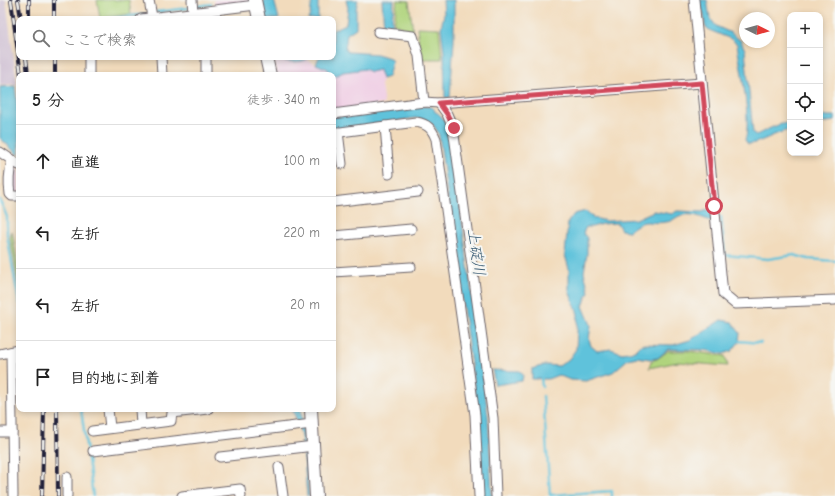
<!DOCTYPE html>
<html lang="ja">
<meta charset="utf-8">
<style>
body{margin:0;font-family:"Comic Neue","Klee One",sans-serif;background:#f2f2f2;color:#222}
.controls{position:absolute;right:12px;top:12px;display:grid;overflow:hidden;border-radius:8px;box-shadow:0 2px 6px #0003}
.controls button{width:36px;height:36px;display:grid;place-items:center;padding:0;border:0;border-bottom:1px solid #e0e0e0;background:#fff;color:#222;font:20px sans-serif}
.compass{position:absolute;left:739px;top:12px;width:36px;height:36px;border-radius:50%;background:#fff;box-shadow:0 2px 6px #0003;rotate:95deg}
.stop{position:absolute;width:12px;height:12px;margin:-9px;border:3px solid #d1495b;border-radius:50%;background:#fff}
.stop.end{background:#d1495b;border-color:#fff;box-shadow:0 1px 4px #0008}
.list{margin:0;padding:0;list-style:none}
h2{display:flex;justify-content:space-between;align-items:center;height:52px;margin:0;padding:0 16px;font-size:17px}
h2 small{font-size:13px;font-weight:400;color:#767676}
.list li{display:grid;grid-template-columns:26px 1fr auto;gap:12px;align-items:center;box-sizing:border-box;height:72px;padding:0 16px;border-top:1px solid #e0e0e0}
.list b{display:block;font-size:15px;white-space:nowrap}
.list em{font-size:13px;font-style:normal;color:#767676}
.icon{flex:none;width:22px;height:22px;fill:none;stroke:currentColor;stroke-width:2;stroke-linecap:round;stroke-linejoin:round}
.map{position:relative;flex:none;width:835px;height:496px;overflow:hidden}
.search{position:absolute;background:#fff;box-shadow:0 2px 6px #0003;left:16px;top:16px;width:320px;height:44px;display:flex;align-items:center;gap:10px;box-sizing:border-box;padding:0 14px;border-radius:8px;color:#767676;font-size:15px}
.panel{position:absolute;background:#fff;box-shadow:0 2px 6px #0003;left:16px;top:72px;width:320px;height:340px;border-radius:8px}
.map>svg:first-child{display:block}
</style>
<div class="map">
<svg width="835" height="496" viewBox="0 0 835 496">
<rect width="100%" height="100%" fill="#f6f6f2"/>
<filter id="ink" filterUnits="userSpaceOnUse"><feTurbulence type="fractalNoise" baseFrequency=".025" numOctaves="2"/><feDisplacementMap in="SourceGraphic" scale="8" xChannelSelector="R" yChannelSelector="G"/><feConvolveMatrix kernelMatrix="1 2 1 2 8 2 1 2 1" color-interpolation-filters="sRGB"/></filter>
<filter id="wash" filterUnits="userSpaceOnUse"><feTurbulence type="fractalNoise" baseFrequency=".012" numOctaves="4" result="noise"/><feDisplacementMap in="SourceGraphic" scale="16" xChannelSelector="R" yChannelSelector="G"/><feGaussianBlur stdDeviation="0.9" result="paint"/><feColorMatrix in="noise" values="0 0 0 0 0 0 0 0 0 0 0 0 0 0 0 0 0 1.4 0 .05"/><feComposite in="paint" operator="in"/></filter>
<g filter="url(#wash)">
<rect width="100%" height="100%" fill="#f2dbbc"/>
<g fill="#f0d0e5">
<polygon points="214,0 249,0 250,7 215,11"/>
<polygon points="274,57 307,60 316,64 379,70 382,79 381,85 384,104 333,111 333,75 277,75"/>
<polygon points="16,167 19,170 19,193 16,193 11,189 12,170"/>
</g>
<polygon fill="#cebed2" points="0,0 6,0 17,84 0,85"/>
<g fill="#b0d47d" stroke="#697b5c">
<polygon points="97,0 129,0 131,14 100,18"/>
<polygon points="397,0 409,1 413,31 394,24"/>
<polygon points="417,27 439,28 442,59 422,59 419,44"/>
<polygon points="12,231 19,273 19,287 10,238"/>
<polygon points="668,351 688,351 725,356 728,366 678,362 649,368 651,361 657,359"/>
</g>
<g fill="#5ec2db" stroke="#40728b">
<polygon points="264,0 274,0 279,19 266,19 263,2"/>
<polygon points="312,0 318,0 318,19 308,19 310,15"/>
<polygon points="346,0 358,0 356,9 356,28 347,34 345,50 348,52 377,54 390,58 392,62 388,77 382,79 379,70 370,72 365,69 343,72 336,76 329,75 328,69 316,64 319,57 333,57 333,30 346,24 348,8"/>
<path d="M382,0H394C394,8 392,15 392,24C397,29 404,28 409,32L386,31L384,27Z"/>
<polygon points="443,0 454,0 454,41 450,97 445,98 444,52 441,28 444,14"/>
<path d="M699,0H707L710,18L716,26L731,33L741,41L745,50L753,133L756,135C767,130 778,123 790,123V130C776,132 759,144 748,144L745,140C752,121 740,66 737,44L731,39L709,30L705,26L704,15Z"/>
<path d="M273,57H310C302,65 284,61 274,60Z"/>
<polygon points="15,86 19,119 19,156 0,138 0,87"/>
<path d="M414,106L432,107L435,110L434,111C443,115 446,123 450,132L488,415L492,496H482L478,415L439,135C434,123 428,119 415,118L333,130V117Z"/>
<polygon points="826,116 835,116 835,121 827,122 820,124 820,118"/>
<path d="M710,209L712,222C702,217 690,212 679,216C675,218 671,222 666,222C647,225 647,216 629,231L621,230L617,223L602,224L592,227H586L583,233L587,238V254L584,272L589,292L583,306L591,325L589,339L591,346L597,351L611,349L622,353L635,351L642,344L673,345L690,340L721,320L732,322L740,333L739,342L732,351L723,354L705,350L668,349L658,358L650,359L637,357L628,359L613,372L586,381L570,380L558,375L548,379H532V369L545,365L559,366L569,359L576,349L578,314L569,291V269L565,255L568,222L574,214L586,211L594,218L606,221L636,219L654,211L672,214L677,211L702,212Z"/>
<polygon points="492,370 520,371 523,375 522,381 495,385"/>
<path d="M292,409H301L309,496H307C304,468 305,435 292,409Z"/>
</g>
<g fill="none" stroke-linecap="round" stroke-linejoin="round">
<g stroke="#5ec2db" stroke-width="2.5">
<polyline points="198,6 211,4"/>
<polyline points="156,12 188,8"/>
<polyline points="110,19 145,14"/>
<polyline points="0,200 7,217 7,235 19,303"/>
<polyline points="721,217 725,255 768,259 794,255 808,259 835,261"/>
<polyline points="738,341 761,343"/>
<polyline points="541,376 542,387"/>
<polyline points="543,396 550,495 612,491 612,496"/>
<polyline points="81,409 93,496"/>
</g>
</g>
</g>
<g filter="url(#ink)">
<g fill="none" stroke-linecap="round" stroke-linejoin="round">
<defs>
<g id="minor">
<polyline points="149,0 152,17"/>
<polyline points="192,0 193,12"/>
<polyline points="694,0 723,294 735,304 835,300"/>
<polyline points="141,19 256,5"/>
<polyline points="378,32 413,36 419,56 424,102"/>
<polyline points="89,57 89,75"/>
<polyline points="161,57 162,75"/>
<polyline points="206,57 206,75"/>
<polyline points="439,103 447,114 453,128 493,418 496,496"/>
<polyline points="333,114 424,102 439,103 702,83"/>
<polyline points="385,126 389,174"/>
<polyline points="338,132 342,164"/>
<path d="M333,133L416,122C428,124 432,129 436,139L475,415L479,496"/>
<polyline points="0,152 19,165"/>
<path d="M12,160C9,172 8,182 10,194L12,196H19"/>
<polyline points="333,202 418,192"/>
<polyline points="333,236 411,229"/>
<polyline points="333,272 411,267"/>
<polyline points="11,352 13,496"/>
<polyline points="0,354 19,350"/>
<polyline points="108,409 110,428"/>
<polyline points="140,409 141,424"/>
<polyline points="92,431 171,421 172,413 208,409"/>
<polyline points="0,432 12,432"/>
<polyline points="93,451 312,424"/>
<polyline points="220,457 314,446"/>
<polyline points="279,467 283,496"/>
<polyline points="67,477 67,496"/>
<polyline points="182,496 240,489 241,496"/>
</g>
<g id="major">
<polyline points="255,0 259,19"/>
<polyline points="266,57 270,75"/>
<polyline points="311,409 316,496"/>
</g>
</defs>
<use href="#minor" stroke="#6b6368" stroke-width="11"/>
<use href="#major" stroke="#6b6368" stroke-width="14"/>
<use href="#minor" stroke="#fff" stroke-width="9"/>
<use href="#major" stroke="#fff" stroke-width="12"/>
<defs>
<g id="rail">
<polyline points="11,0 21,75"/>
<polyline points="18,0 21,19"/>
<polyline points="29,0 29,19"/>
<polyline points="54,19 54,0"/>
<polyline points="26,57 28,75"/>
<polyline points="55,57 55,75"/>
<polyline points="57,409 58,496"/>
<polyline points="42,496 44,409"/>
</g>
</defs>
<use href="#rail" stroke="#22223b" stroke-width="4"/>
<use href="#rail" stroke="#f6f6f2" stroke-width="2.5" stroke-dasharray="8" stroke-linecap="butt"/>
</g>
</g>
<g fill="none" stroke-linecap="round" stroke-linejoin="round" filter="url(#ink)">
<polyline stroke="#d1495b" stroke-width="5" points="454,128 447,114 439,103 702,83 714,206"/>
</g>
<g text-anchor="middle" stroke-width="4" stroke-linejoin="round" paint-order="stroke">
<g font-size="16" font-style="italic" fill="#375a73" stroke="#f6f6f2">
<text transform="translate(477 252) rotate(82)" y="6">上碇川</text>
</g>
</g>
</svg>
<div class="controls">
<button>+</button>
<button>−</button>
<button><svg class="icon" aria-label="locate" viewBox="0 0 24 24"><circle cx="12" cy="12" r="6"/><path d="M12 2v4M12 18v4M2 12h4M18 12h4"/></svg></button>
<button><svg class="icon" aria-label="layers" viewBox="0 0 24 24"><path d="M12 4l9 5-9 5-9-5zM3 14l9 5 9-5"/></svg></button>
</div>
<svg class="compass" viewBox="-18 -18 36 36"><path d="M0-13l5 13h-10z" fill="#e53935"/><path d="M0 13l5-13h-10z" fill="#767676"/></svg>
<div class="stop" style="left:714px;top:206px"></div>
<div class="stop end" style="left:454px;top:128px"></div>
<div class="search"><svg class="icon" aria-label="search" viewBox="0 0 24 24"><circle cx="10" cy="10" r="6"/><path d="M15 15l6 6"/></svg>ここで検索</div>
<section class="panel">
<h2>5 分<small>徒歩 · 340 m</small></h2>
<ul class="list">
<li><svg class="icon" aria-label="ahead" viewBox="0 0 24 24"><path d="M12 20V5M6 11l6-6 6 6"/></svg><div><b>直進</b></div><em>100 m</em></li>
<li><svg class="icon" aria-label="left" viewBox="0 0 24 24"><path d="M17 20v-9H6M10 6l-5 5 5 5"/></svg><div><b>左折</b></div><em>220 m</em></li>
<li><svg class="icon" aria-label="left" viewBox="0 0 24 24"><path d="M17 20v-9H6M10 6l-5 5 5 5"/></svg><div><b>左折</b></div><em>20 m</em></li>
<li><svg class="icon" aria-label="arrive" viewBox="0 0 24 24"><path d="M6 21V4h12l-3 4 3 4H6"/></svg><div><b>目的地に到着</b></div></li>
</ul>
</section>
</div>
